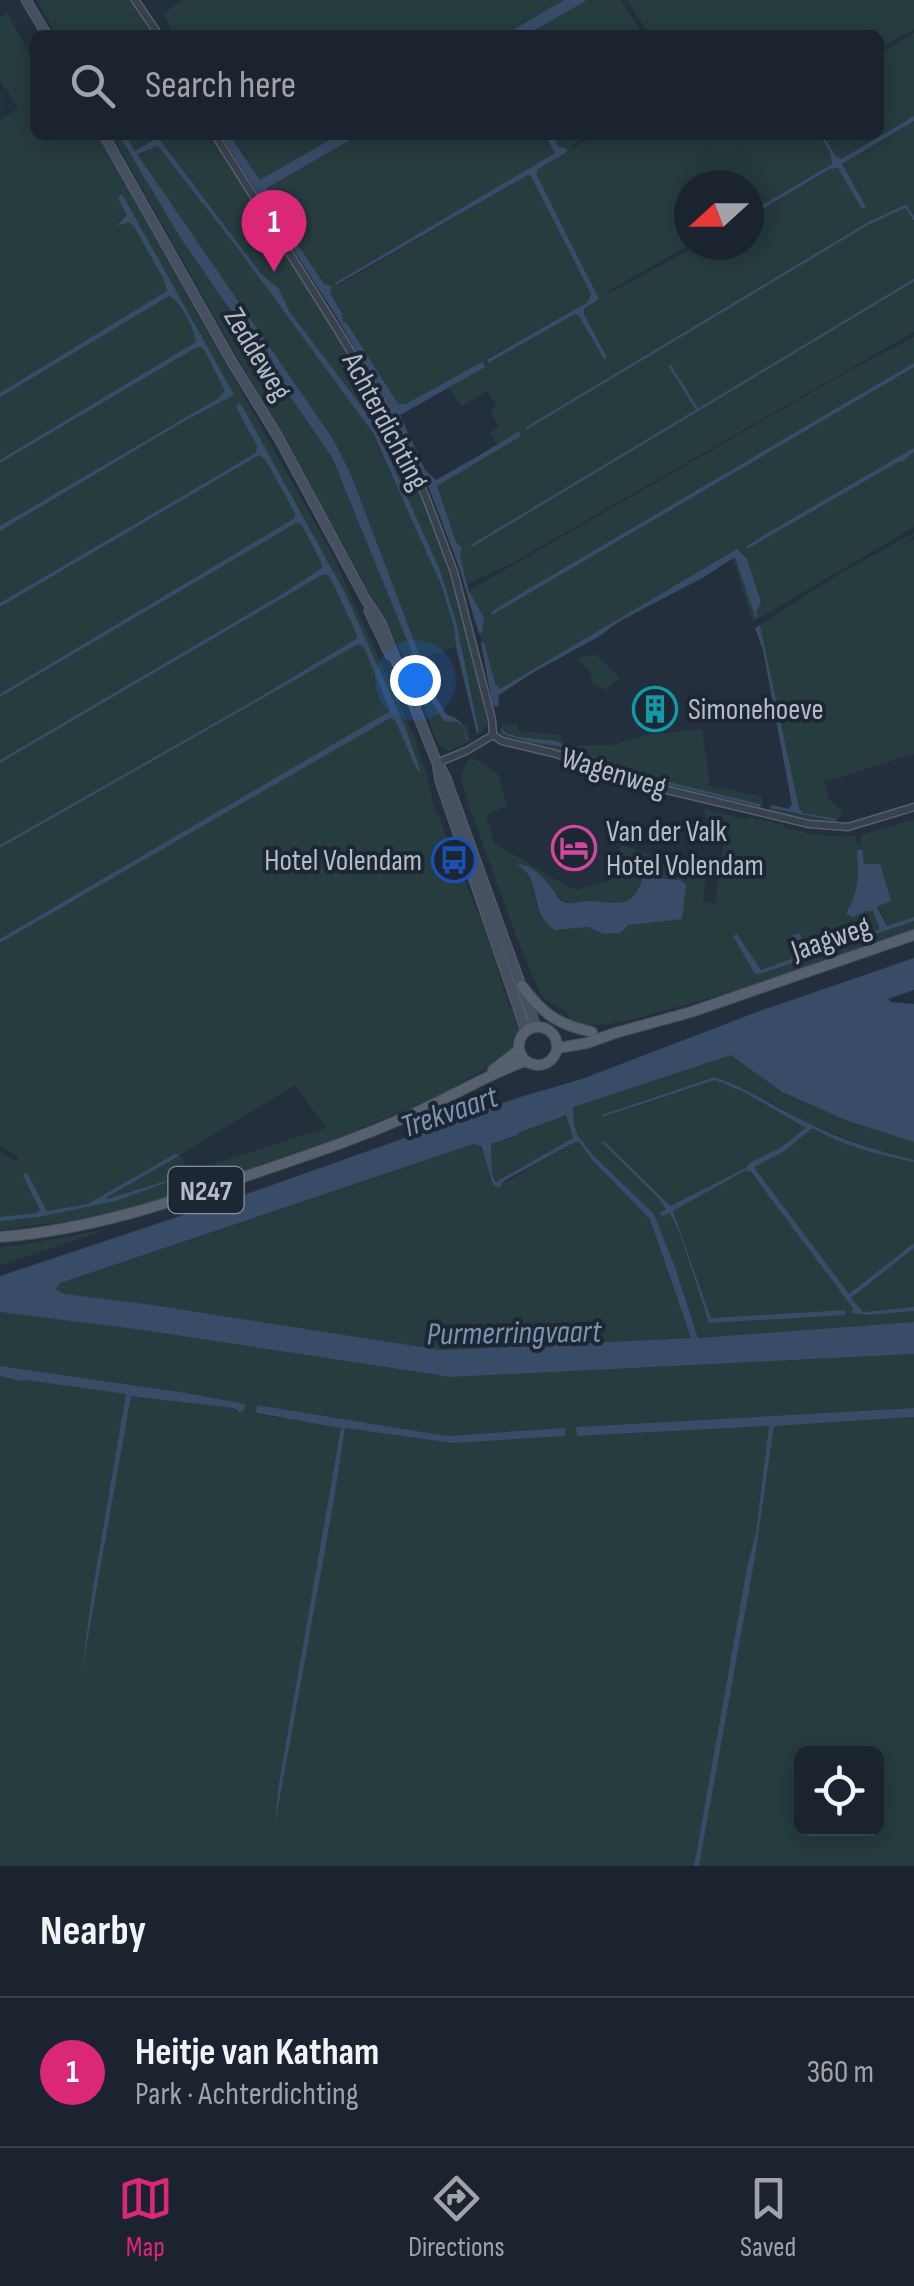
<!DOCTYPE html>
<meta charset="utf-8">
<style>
body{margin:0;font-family:"Sofia Sans Condensed",sans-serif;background:#282f3a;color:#f1f3f6}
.controls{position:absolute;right:30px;bottom:30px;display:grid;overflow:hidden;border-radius:15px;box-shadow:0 5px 25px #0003}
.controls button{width:90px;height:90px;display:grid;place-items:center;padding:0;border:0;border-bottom:2px solid #39404a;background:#1b232e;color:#f1f3f6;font:50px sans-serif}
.compass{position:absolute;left:674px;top:170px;width:90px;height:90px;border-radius:50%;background:#1b232e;box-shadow:0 5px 25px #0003;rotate:249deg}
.you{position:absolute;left:415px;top:680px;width:35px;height:35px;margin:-25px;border:8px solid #fff;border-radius:50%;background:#1a73e8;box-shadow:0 0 0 15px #1a73e833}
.badge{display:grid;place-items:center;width:65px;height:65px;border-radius:50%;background:#db2777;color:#fff;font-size:32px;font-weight:700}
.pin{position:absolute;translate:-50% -82px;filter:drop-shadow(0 2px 5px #0008)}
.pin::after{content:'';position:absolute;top:52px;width:35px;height:30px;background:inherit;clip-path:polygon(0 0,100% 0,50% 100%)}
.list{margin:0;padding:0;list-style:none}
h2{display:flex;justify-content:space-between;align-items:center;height:130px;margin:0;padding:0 40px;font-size:42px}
h2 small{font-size:32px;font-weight:400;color:#a0a4aa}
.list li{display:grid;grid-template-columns:65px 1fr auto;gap:30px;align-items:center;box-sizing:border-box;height:150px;padding:0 40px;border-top:2px solid #39404a}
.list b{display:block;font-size:38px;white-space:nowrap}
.list p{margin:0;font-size:32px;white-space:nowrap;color:#a0a4aa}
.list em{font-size:32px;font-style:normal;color:#a0a4aa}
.icon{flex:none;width:55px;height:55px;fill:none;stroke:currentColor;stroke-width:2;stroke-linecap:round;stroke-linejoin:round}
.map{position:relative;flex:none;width:914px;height:1866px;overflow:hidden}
.search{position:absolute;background:#1b232e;box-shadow:0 5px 25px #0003;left:30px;right:30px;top:30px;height:110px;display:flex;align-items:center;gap:25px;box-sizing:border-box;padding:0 35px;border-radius:15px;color:#a0a4aa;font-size:38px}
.sheet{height:280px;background:#1b232e}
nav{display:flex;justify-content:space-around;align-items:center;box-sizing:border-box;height:140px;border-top:2px solid #39404a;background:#1b232e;font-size:28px;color:#a0a4aa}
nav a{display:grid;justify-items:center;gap:5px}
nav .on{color:#db2777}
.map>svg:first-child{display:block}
</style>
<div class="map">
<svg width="914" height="1866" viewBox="0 0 914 1866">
<rect width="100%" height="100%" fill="#242f3e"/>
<g fill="#263c3f" fill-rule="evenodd">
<polygon points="37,0 132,0 155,35 56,35"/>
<polygon points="183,0 564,0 504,35 174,35 163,14"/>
<polygon points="587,0 621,0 644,35 527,35"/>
<polygon points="627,0 914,0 914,29 879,50 879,35 649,35"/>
<path d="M7,13L35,64V135H98L330,550L418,745L416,746L427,774L433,803L486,933L509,1005L521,1022V1031L516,1046L498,1061L438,1096L343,1136L166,1197L92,1218L0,1230V1152L17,1162L18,1157L0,1145V120L18,108L0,80V18ZM295,1085L326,1128L188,1172L180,1155Z"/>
<polygon points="914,33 914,116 840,159 836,156 824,135 879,135 879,54"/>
<polygon points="914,121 914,332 507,566 468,583 432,487 498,448 490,433 499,427 490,410 497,406 487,391 462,406 448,387 402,412 397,413 295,247 267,188 359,135 545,135 555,153 335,283 337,286 528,175 531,176 591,294 588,302 488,358 488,362 575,314 579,316 607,356 584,314 584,309 599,299 537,174 537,170 558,158 561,149 552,135 589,135 572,145 574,148 596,135 823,135 822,137 830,153 832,164 749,213 749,185 689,185 690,245 603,294 612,292 698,245 749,245 749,217 831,169 838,168 862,208 865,207 842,164"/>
<polygon points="112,135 212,135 393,428 424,500 459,593 469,630 487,724 480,734 457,625 440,570 372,421 367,423 434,567 454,627 456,647 418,660 431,692 444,713 467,726 471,741 449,751 441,747 435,737 413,674 351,559"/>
<polygon points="229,135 338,135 260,180"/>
<polygon points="914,337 914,527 753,622 732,555 494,695 470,590 852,369"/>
<polygon points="914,533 914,536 900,546 914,539 914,754 828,781 824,781 828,798 843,812 836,823 805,821 773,813 770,808 836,821 803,813 799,808 760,625 842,572"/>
<polygon points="595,654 620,678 606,690 592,683 591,673 578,659"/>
<path d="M517,724L519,731L561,735V740L576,748L578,745H612L645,735L702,729L710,786L761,796L764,809L667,788L506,740L500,735L499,728L502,725ZM504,728L506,733L519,737L557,741L572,749L657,779L760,804V806L710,796L612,766L576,754L558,746L528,742L503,734Z"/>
<path d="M472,757L498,774L507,806L486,815L495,844C523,859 548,877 576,890L614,879L610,862L616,860L622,845L706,875L703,902L715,904L726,827L708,824L704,809L748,820L749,817L784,825L783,828C807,833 832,838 856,836L857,843H861V835L914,819V917L888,926L859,868C858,885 852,900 853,917L867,911H874L881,929L813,952L809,951L799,934L793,936L801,955L760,970L737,934L758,975L914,921V929C836,956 758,986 678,1007C642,1016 609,1030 572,1023L566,1011L546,1000L540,993L517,938L469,806L461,777L467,761ZM524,864C542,874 551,896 570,904C598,895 619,918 640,888L652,922L628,925L620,933L604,934L588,927L555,930L537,908L532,883L523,867Z"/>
<polygon points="731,1054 782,1092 848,1121 914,1142 914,1160 874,1149 808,1124 774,1104 714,1077 641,1101 603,1117 715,1080 746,1093 807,1128 780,1148 749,1163 745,1169 670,1206 603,1142 659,1199 667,1209 662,1216 670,1212 680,1234 709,1323 845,1314 844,1310 711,1318 673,1210 747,1169 774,1201 854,1309 867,1315 914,1311 914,1322 698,1338 675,1267 654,1214 593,1155 578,1135 574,1124 573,1106"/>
<polygon points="566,1114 569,1128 574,1138 497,1182 492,1175 491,1144 518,1136 518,1133"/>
<polygon points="813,1128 837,1140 914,1162 914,1243 849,1295 754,1166 783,1152"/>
<polygon points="575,1142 578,1142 593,1161 650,1219 691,1338 441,1350 65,1294 56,1289 60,1283 474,1144 480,1146 493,1185 501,1185"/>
<polygon points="108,1229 0,1265 0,1247 26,1244"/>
<polygon points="914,1248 914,1307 862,1312 851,1298"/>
<path d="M0,1312L150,1331L451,1377L914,1354V1408L576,1427L577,1436L770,1426L756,1533L748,1562L694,1866H0V1376L20,1381L25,1380L126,1394L92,1593L86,1644L131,1395L233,1408L236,1412L244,1404L186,1393L0,1366ZM257,1405L447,1436L563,1428L565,1430L564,1436L452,1443L345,1428L333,1506L277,1808L278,1789L342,1427L256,1414Z"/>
<path d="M914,1417V1866H699L755,1557L774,1426ZM802,1754H876V1828H802Z"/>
</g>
<g fill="#394c67" fill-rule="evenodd">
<polygon points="564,0 587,0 527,35 504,35"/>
<polygon points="914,116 914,121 842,164 866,207 862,209 838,168 830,169 749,217 749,213 832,164 830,153 821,136 823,135 836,156 841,159"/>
<path d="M119,135H125L135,151L154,140L152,135L159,139L261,274L279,289L289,311L365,411L376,428L440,570L457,625L479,732L477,734L456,647L454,627L441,585L373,433L242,254L158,146L137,154L333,439L351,475L422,662L426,680L446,714C461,719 464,725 468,740L466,739L464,727L457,722L444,721L433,704L332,457L180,237Z"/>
<polygon points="221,135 229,135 260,180 338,135 359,135 267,188 268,196 275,208 268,210"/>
<polygon points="545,135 552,135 559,147 566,148 567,152 537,170 537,175 599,299 584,309 584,314 607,357 604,359 579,316 575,314 488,363 488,359 588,302 591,294 531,176 528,175 336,285 335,283 555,153"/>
<path d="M122,194L234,395L186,420L0,531V526L219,398L225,391L205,351L201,347H197L0,463V460L196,342C194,327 182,303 169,296L0,397V393L167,291L163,278L133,225L129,222L117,226L127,215L118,197Z"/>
<path d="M280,218L323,283L332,287L330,293L342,314L343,322H346L398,404H406L482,362L485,367L400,415L425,470L436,480C464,464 492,449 519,431L521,436L437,486L456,542L462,548L460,557L469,591L484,618L482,632L479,634L459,567L426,480L410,448L338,319L275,221Z"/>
<polygon points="914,363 914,367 492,615 491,612 520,594"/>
<polygon points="238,403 242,406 345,593 405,727 421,773 416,768 395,720 390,718 0,943 0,939 390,711 364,647 358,644 0,848 0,845 255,700 356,639 357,635 333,583 328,575 322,575 0,763 0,760 281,595 322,568 321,562 303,527 299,523 296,523 0,697 0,694 295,518 295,513 265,459 259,455 0,607 0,603 256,453 257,446 236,407"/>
<polygon points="914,448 914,452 903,461 898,462 747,549 746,547 764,535"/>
<polygon points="737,549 747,559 761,602 756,612 758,617 755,617 735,557 704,577 620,621 598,637 534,672 499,695 498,698 499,705 495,707 492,702 481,643 484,642 495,684 500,689"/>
<polygon points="760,625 799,808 803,813 836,819 836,821 770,808 772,805 788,809 792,805 763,650 755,628"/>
<polygon points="502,728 506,733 519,737 557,741 572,749 657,779 760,804 760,807 649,780 576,754 558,746 528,742 503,734"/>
<path d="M857,850H862L864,864H880L891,901L877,907L887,926L914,917V921L758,975L754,972L733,936L737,934L761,970L801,955L792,935L799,933L809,951L813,952L880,929L873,911H867L853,917L846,913C859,893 859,873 857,850Z"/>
<path d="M517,864C532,864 545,879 554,891C557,895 558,900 564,902C571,906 579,900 587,901C615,901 632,913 643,877L680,880L686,885L682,919L628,925L620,933L604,934L588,927L555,930C527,912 544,881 517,864Z"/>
<path d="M914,958V990L888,999L891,1002L914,1004V1142L848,1121L782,1092L731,1055L573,1107L574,1124L578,1136L593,1155L654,1214L675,1267L698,1338L914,1322V1354L451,1377L150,1331L0,1312V1276L264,1188L517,1098L582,1079L757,1012ZM566,1115L573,1138L496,1182L492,1175L491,1144L518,1135V1133ZM575,1142H579L593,1161L650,1219L691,1338L441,1350L145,1304L65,1294L56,1289L60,1283L474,1144L481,1146L493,1185L500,1188L504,1181Z"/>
<path d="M714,1077C748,1088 776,1108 808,1123C841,1140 878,1151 914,1160V1162C881,1155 841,1146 813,1128L783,1152L754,1167L849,1294L914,1243V1248L851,1298L863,1312L914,1307V1311L867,1315L852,1313L853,1308L751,1172L746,1170L673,1211L711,1318L845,1310V1315L709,1323L680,1234L670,1213L662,1216L660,1213L666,1209L659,1199L602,1142L604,1141L670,1206L746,1168L749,1163L780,1148L806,1128L746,1093L715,1080L602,1117V1115Z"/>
<polygon points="175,1154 180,1155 107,1197 108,1199 197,1171 116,1201 39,1217 0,1221 0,1217 37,1213 40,1210 23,1175 27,1173 47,1211 88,1204"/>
<polygon points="0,1366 186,1393 245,1404 244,1410 240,1412 233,1408 131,1396 82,1671 92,1593 126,1394 25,1380 20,1381 0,1376"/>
<polygon points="257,1405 447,1436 563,1428 566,1430 565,1436 452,1443 345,1428 333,1506 275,1824 278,1789 341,1428 256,1413"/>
<polygon points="914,1408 914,1417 774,1426 755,1557 699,1866 694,1866 748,1562 756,1533 769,1426 577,1436 576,1427"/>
</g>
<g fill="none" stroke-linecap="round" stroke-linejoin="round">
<g stroke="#394c67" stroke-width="2.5">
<polyline points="670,366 697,409"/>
<polyline points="527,428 869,223 906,206 914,219"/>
<polyline points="473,545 914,280"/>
</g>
<defs>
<g id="street">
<polyline points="135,0 159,35"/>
<polyline points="215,135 334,324 380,400 404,448 425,495 454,572 492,720 493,735"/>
<polyline points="493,735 502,741 553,753 667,790 809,824 848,827 914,807"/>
<polyline points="437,763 466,751 493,735"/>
</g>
<g id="secondary">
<polyline points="26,0 47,35"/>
<polyline points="104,135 232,362 278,437 366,600 381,623 437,763 440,781 526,1031"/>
<polyline points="369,611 390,655"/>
<polyline points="440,767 446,778 536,1027"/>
</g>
<g id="primary">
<path d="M522,986C544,1015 557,1024 592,1032"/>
<circle cx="538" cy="1046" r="19"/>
<polyline points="558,1048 587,1043 615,1033 691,1012 914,935"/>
<polyline points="493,1070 519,1050"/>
<path d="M0,1237C90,1230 173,1202 258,1172C308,1155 359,1138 408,1116C448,1099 484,1076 525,1061"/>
</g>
</defs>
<use href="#street" stroke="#565f6c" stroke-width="9"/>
<use href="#secondary" stroke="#565f6c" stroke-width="11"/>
<use href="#primary" stroke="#414a57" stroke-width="12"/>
<use href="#street" stroke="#38414e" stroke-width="6"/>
<use href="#secondary" stroke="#465061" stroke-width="9"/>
<use href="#primary" stroke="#56606e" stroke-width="10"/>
</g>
<defs>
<symbol id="building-ring" viewBox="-11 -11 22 22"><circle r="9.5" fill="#1d2633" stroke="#0f9aa8" stroke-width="1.5"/><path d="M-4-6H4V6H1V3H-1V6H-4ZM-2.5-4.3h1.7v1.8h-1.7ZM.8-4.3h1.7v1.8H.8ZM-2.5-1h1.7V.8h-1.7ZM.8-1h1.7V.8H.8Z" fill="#0f9aa8"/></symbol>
<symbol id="hotel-ring" viewBox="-11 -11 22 22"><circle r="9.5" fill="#1d2633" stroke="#d1479c" stroke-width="1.5"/><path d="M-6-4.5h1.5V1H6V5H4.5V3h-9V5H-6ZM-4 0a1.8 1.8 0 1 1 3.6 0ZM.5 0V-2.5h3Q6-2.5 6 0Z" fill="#d1479c"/></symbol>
<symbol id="bus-ring" viewBox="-11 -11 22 22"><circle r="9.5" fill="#1d2633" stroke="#1a4fb4" stroke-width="1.5"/><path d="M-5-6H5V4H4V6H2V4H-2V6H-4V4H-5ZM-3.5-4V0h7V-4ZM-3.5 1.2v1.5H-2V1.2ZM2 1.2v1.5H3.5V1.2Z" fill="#1a4fb4"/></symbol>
</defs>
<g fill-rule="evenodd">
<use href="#building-ring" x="630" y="684" width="50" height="50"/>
<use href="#hotel-ring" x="549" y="823" width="50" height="50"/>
<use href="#bus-ring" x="429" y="835" width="50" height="50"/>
</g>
<g text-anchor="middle" stroke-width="8" stroke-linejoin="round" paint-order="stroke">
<rect fill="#1d2633" stroke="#878f9c" stroke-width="2.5" x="168.5" y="1167" width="75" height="46" rx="8"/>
<g font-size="28" font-weight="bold" fill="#b4bcc9">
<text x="206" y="1200">N247</text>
</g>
<g font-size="30" fill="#b4bcc9" stroke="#1d2633">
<text transform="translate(258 354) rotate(59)" y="10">Zeddeweg</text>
<text transform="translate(386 421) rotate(62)" y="10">Achterdichting</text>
<text transform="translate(614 772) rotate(17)" y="10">Wagenweg</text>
<text transform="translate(831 938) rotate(-19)" y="10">Jaagweg</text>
</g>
<g font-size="30" fill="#b4bcc9" stroke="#1d2633" text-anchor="start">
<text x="688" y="719">Simonehoeve</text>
<text x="606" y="841">Van der Valk<tspan x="606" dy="34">Hotel Volendam</tspan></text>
<text x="422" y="870" text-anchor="end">Hotel Volendam</text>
</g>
<g font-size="32" font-style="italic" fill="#7c92b1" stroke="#1d2633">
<text transform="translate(449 1111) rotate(-19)" y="11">Trekvaart</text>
<text transform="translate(514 1332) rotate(-1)" y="11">Purmerringvaart</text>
</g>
</g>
</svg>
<div class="controls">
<button><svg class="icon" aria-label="locate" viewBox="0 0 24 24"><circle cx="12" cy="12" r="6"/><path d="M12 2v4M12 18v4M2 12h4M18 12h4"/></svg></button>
</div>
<svg class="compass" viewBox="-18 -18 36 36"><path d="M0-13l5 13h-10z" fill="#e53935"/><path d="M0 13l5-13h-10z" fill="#a0a4aa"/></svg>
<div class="you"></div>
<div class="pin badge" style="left:274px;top:272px">1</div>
<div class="search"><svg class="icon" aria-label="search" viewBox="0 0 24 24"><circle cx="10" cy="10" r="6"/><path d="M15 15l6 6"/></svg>Search here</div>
</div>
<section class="sheet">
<h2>Nearby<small></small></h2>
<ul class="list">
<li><span class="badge">1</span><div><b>Heitje van Katham</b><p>Park · Achterdichting</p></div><em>360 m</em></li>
</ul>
</section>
<nav>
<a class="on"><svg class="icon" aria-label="map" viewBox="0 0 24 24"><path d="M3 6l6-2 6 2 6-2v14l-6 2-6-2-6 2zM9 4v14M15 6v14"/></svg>Map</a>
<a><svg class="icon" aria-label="directions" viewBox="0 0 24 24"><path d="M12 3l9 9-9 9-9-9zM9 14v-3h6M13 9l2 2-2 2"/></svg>Directions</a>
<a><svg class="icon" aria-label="saved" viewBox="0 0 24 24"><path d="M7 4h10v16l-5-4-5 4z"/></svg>Saved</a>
</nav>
